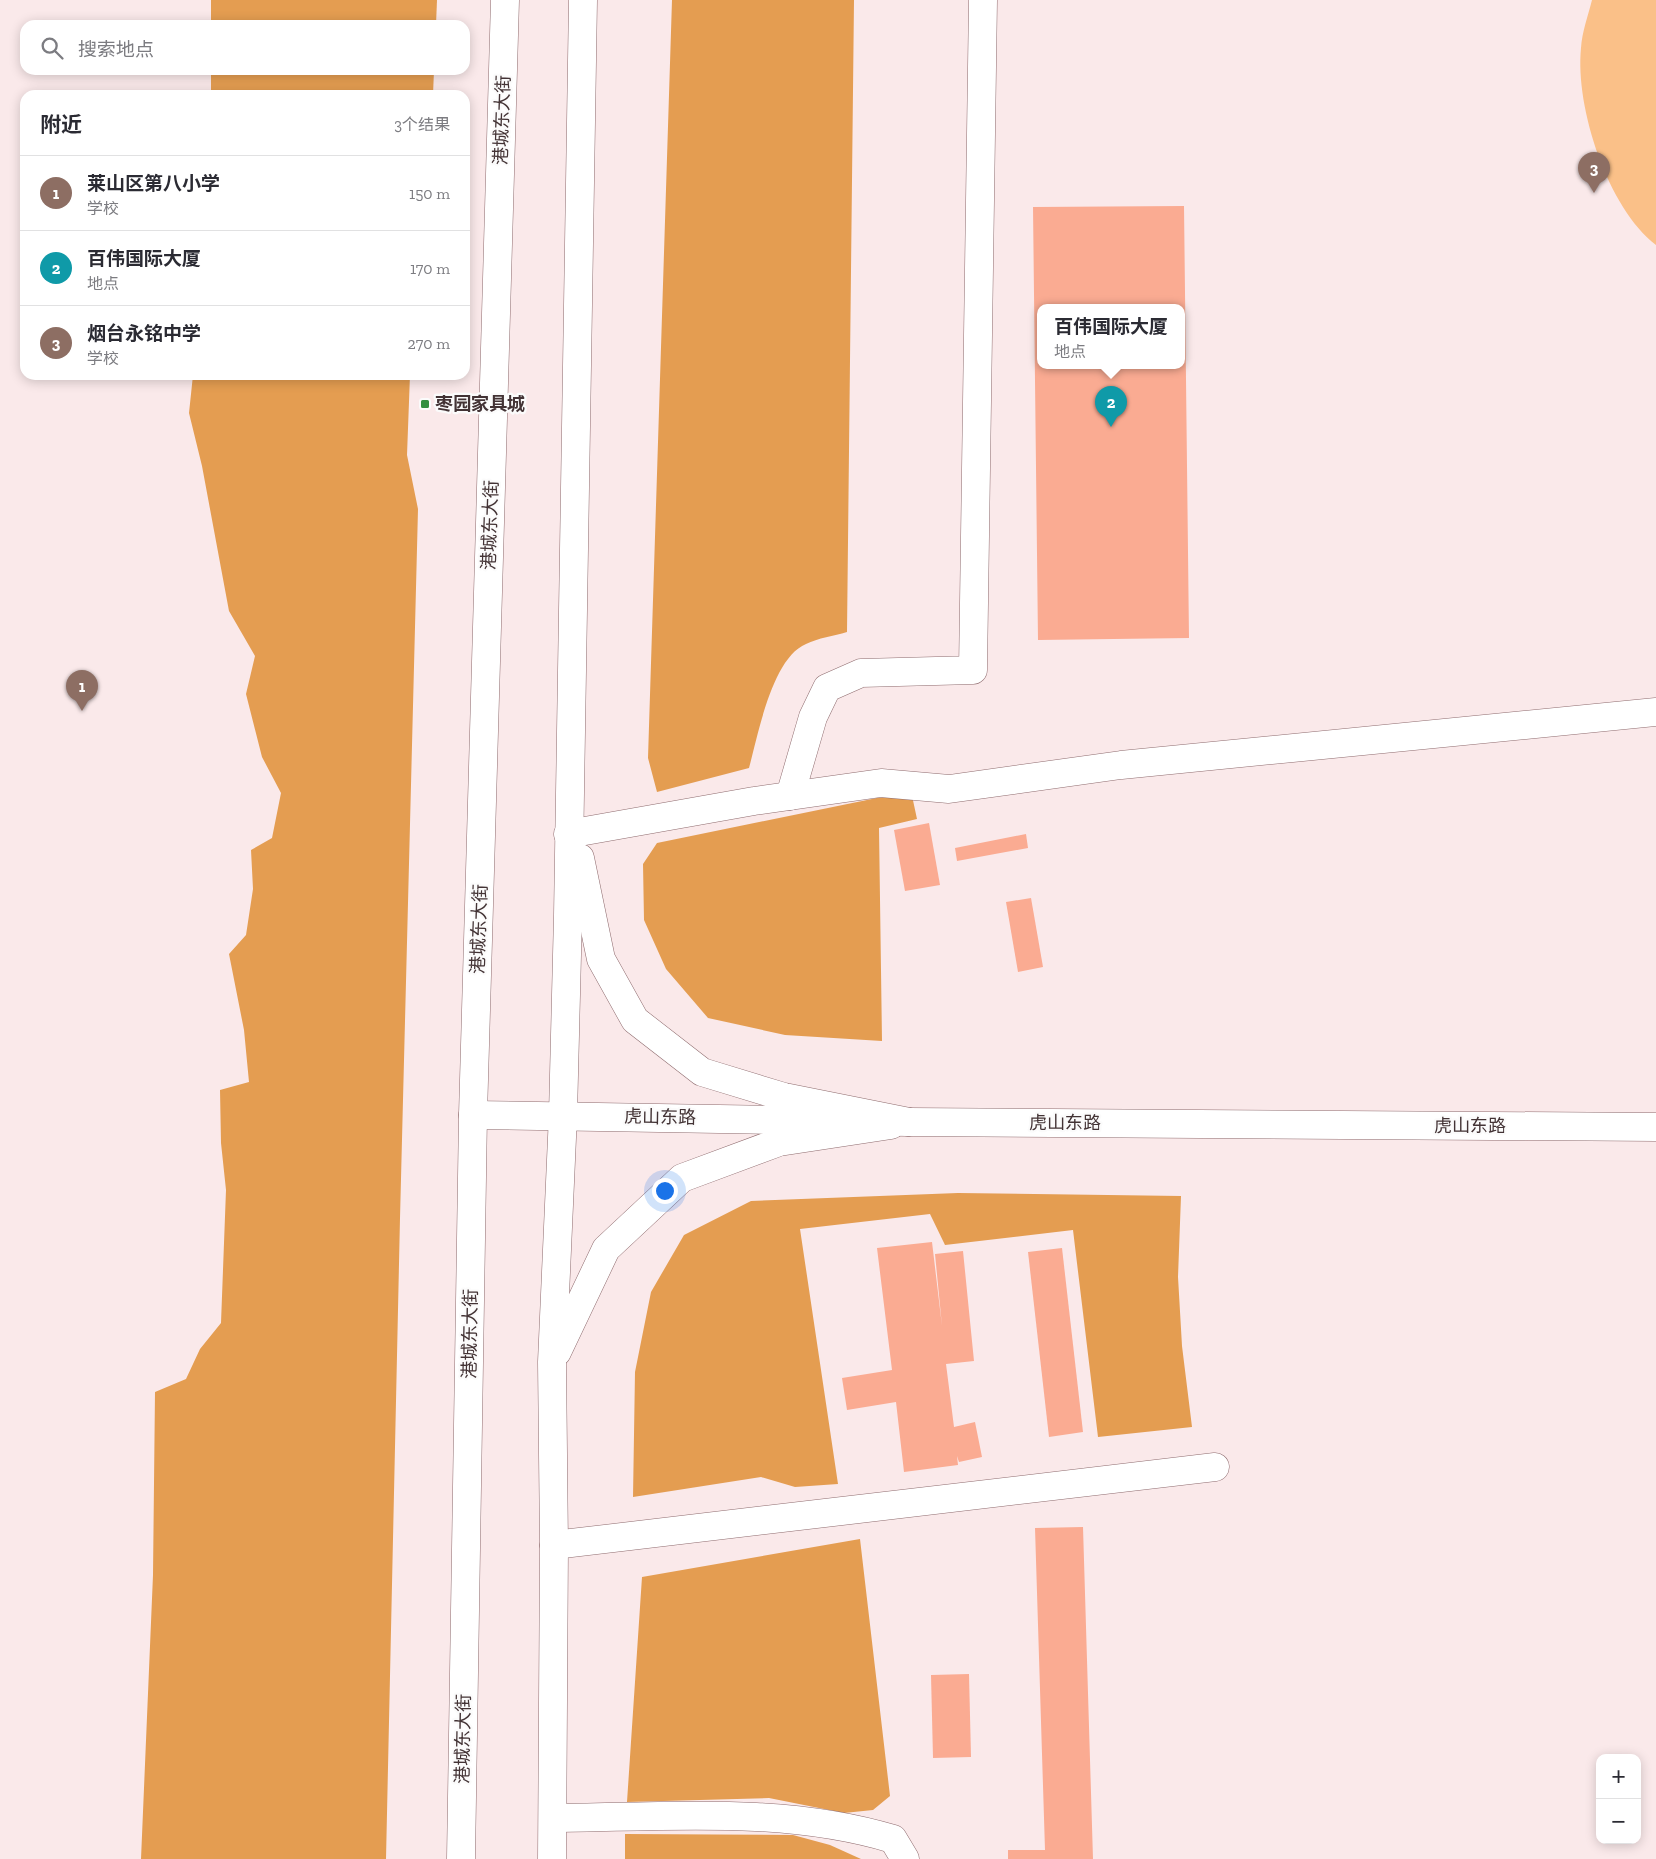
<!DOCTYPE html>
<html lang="zh">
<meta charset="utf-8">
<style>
body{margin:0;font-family:"Zilla Slab","Noto Sans SC",serif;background:#f2f2f3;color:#2b2b33}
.controls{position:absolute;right:15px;bottom:15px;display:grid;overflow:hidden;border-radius:10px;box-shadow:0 2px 12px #0003}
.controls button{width:45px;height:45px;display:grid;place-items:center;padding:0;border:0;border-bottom:1px solid #e1e1e2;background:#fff;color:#2b2b33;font:25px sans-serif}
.you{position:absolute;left:664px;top:1190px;width:18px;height:18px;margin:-12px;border:4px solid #fff;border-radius:50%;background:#1a73e8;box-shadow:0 0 0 8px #1a73e833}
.badge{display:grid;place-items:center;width:32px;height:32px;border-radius:50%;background:#328e40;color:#fff;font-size:16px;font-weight:700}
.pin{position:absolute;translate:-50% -41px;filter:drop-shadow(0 1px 2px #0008)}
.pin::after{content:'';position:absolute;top:26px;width:18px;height:15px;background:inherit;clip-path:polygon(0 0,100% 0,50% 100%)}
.popup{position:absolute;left:1037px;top:304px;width:148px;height:65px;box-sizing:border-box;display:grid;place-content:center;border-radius:10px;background:#fff;filter:drop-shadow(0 1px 4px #0005);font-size:16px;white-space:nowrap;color:#7c7c81}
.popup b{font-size:19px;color:#2b2b33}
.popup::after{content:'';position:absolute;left:50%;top:100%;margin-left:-10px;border:10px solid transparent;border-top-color:#fff}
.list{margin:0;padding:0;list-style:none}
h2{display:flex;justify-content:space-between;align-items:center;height:65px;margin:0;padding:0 20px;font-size:21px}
h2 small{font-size:16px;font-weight:400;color:#7c7c81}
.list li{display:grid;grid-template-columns:32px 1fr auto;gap:15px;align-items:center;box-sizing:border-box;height:75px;padding:0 20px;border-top:1px solid #e1e1e2}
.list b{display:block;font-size:19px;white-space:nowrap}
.list p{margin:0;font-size:16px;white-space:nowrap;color:#7c7c81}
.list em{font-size:16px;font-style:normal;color:#7c7c81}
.icon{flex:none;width:28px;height:28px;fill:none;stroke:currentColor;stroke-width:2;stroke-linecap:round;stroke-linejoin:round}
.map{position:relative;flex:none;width:1656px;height:1859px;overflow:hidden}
.search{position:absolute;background:#fff;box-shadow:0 2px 12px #0003;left:20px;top:20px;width:450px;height:55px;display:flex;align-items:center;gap:12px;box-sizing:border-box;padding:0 18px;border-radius:15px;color:#7c7c81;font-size:19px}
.panel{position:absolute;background:#fff;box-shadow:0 2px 12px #0003;left:20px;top:90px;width:450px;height:290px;border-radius:15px}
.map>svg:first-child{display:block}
</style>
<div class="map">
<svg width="1656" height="1859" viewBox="0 0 1656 1859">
<rect width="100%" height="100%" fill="#fae9ea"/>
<path fill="#fac088" d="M1592,0H1656V245C1608,208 1575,108 1581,48C1582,32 1588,16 1592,0Z"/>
<g fill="#e49d51">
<polygon points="211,0 437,0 436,25 211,25"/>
<path d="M672,0H854L847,632C834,636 818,638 806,644C772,658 758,735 749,768L657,792L648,758Z"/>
<polygon points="211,70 434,70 433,95 211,95"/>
<polygon points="193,375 410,375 407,455 418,509 400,1218 386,1859 141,1859 153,1575 155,1392 186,1379 200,1349 221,1323 226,1190 221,1143 220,1090 249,1082 244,1030 229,954 246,935 253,889 251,850 272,838 281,793 262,757 246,694 255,656 229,611 202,466 189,413"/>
<polygon points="911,791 917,819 879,828 882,1041 785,1035 708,1018 666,969 644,920 643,864 657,843"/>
<polygon points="958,1193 1181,1196 1178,1277 1182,1346 1192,1427 1098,1437 1073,1230 945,1245 930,1214 800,1229 838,1484 795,1487 761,1477 633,1497 635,1372 651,1292 684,1235 751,1201"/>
<polygon points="860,1539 890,1796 873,1810 844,1813 769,1798 627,1802 642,1577"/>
<polygon points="625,1834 793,1835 830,1845 861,1859 625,1859"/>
</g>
<g fill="#faab92" fill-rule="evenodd">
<path d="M1184,206L1189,638L1038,640L1033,207ZM1041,308H1181V366H1041Z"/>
<polygon points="929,823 940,885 905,891 894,830"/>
<polygon points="1026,834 1028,848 957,861 955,848"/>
<polygon points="1031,898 1043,967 1018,972 1006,902"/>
<polygon points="932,1242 942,1326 935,1254 963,1251 974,1361 946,1364 954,1427 975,1422 982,1457 959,1462 957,1456 958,1465 904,1472 896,1402 847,1410 842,1378 892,1370 877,1248"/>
<polygon points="1062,1248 1083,1432 1049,1437 1028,1252"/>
<polygon points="1083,1527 1093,1859 1008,1859 1008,1850 1045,1850 1035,1528"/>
<polygon points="969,1674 971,1757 933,1758 931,1675"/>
</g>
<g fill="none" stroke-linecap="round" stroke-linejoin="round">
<defs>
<g id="minor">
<polyline points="790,796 813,717 827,688 861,673 973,670 983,0"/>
<polyline points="568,834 754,801 881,783 949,789 1121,765 1656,712"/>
<polyline points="473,1115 909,1122 1656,1127"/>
<polyline points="554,1545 1215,1467"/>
<path d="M553,1818C666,1817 784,1806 893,1839L905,1859"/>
</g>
<g id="major">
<polyline points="580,858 601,959 635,1020 702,1072 784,1097 909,1122"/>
<polyline points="557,1352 606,1249 682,1178 779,1142 891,1125"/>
<polyline points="461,1859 473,1115 505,0"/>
<polyline points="552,1859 554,1545 552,1362 563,1115 568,915 583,0"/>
</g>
</defs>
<use href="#minor" stroke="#8f6c6f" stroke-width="29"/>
<use href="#major" stroke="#8f6c6f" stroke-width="29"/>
<use href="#minor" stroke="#fff" stroke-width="28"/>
<use href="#major" stroke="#fff" stroke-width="28"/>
</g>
<rect fill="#328e40" stroke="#fbfbfb" stroke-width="2" x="420" y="399" width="10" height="10" rx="2.5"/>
<g text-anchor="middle" stroke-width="4.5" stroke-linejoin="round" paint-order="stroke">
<g font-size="18" fill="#433335" stroke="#fbfbfb">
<text transform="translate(502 120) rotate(-88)" y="6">港城东大街</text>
<text transform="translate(490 525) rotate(-88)" y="6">港城东大街</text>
<text transform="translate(479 929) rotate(-88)" y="6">港城东大街</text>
<text transform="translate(660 1117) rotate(1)" y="6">虎山东路</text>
<text x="1065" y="1129">虎山东路</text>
<text x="1470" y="1132">虎山东路</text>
<text transform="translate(470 1334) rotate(-89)" y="6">港城东大街</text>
<text transform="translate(463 1739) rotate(-89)" y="6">港城东大街</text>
</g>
<g font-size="18" font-weight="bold" fill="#433335" stroke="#fbfbfb" text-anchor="start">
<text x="435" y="410">枣园家具城</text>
</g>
</g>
</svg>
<div class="controls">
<button>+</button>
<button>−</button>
</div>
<div class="you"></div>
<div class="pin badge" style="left:82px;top:711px;background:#8d6e63">1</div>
<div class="pin badge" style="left:1111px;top:427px;background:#0f9aa8">2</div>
<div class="popup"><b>百伟国际大厦</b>地点</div>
<div class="pin badge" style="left:1594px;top:193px;background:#8d6e63">3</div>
<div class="search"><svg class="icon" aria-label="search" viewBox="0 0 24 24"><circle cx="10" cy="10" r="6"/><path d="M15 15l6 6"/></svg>搜索地点</div>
<section class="panel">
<h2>附近<small>3个结果</small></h2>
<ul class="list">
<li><span class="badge" style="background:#8d6e63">1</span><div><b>莱山区第八小学</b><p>学校</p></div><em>150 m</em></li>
<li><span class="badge" style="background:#0f9aa8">2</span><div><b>百伟国际大厦</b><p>地点</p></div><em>170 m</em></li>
<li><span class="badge" style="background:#8d6e63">3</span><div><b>烟台永铭中学</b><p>学校</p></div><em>270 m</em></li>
</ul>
</section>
</div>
